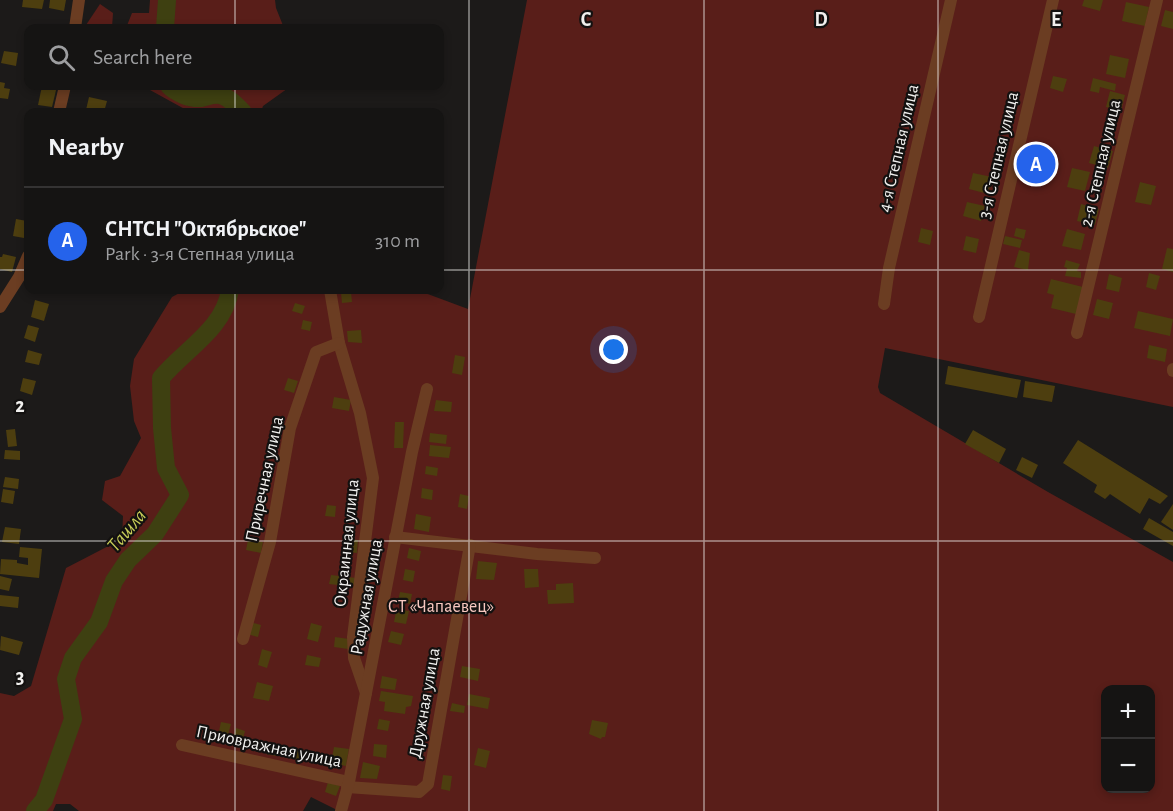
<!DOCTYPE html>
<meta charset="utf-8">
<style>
body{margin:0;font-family:"Alegreya Sans",sans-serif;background:#1e1d1c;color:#f1f3f6}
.controls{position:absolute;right:18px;bottom:18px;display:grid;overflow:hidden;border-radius:12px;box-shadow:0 3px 9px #0003}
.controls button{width:54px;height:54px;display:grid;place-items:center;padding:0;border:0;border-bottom:2px solid #343333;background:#151413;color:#f1f3f6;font:30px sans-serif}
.you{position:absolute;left:614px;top:350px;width:21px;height:21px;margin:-15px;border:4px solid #fff;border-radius:50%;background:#1a73e8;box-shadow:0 0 0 9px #1a73e833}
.badge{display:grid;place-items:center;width:39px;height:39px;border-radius:50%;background:#2563eb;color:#fff;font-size:20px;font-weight:700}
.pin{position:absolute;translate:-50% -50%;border:3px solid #fff;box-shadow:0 2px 6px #0006}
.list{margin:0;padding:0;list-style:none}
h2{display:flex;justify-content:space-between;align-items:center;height:78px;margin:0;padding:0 24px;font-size:26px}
h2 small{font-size:20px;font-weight:400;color:#9d9ea0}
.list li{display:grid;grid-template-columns:39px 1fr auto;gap:18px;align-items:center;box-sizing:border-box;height:108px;padding:0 24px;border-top:2px solid #343333}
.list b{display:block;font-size:22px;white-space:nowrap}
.list p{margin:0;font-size:20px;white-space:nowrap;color:#9d9ea0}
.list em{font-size:20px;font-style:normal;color:#9d9ea0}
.icon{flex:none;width:33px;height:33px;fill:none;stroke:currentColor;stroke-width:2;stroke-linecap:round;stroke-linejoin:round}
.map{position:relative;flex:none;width:1173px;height:811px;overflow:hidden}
.search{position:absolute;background:#151413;box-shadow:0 3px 9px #0003;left:24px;top:24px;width:420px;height:66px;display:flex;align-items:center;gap:15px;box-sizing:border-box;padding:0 21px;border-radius:12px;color:#9d9ea0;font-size:22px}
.panel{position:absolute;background:#151413;box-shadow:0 3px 9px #0003;left:24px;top:108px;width:420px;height:186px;border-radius:12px}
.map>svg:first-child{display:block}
</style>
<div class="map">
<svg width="1173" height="811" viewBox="0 0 1173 811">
<rect width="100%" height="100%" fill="#1c1a19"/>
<g fill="#591e19" fill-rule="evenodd">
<polygon points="150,0 275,0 276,8 284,28 126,28 132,13 149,13"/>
<path d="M527,0H1173V407L885,348L878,387L880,393L1048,492L1173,562V811H339L311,797L303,811H79L70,804H56L53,811H0V693L14,696L31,686L66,568L122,539L123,516L102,500L105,481L120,476L141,438L134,421L130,386L134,359L172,297L185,290H417L468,309ZM1106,690H1150V788H1106Z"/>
<polygon points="100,4 113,13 112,28 84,28"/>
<polygon points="124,86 291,86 263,106 261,112 190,112 150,90"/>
</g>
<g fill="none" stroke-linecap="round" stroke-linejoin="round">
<g stroke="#3e4011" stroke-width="18">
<polyline points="165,28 167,0"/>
<path d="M169,86C176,93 190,99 201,98C207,97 212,94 220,95C229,97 237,106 243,112"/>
<path d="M35,811L44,800L73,719L66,679L73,658L99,622L114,581L128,560L155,534L180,495L166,468L162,428L161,378C185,349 224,329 230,290"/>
</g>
</g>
<g fill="#4d3e0f">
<polygon points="23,0 44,0 42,9 22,7"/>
<polygon points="50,0 66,0 64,11 49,8"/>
<polygon points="1084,0 1103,0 1100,11 1082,6"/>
<polygon points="1126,2 1149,7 1145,26 1122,21"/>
<polygon points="1165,10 1173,12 1173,29 1161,26"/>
<polygon points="4,51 18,53 16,66 1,63"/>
<polygon points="1110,55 1129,59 1125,78 1106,74"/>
<polygon points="1053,76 1067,79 1063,92 1050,88"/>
<polygon points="1093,78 1116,84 1115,91 1100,87 1099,93 1090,91"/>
<polygon points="0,82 5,83 4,88 10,89 8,99 0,98"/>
<polygon points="42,86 57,86 52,107 38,105"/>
<polygon points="1110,91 1125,95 1121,111 1106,107"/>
<polygon points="89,97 107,101 104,112 86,110"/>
<polygon points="1094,146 1113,151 1108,168 1089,163"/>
<polygon points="1072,168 1090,172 1085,191 1067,187"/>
<polygon points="973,173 992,177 988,194 969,189"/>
<polygon points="1140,182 1156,186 1151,205 1135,202"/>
<polygon points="967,202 985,206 981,221 963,216"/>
<polygon points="1081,204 1099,209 1095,225 1077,221"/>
<polygon points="16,219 27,221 24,238 13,236"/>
<polygon points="921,228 933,231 930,245 918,242"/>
<polygon points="1016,228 1026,230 1024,239 1014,236"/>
<polygon points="1067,229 1085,234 1081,250 1062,246"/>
<polygon points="966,236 979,239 976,253 963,250"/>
<polygon points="1005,236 1022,240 1020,248 1003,244"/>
<polygon points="1167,248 1173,249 1173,272 1162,269"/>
<polygon points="1019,250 1030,253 1028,270 1014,267"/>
<polygon points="3,254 16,257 12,272 0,269 0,257 2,257"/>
<polygon points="1066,260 1080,264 1077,271 1081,272 1081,278 1065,276 1067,268 1064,267"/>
<polygon points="1149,273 1160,276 1156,290 1146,287"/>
<polygon points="1109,274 1122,278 1119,292 1106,289"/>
<polygon points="1051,279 1083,287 1076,314 1051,308 1054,295 1047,293"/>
<polygon points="351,292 352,302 342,303 341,293"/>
<polygon points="1097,299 1113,303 1109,319 1093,315"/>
<polygon points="35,300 49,304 44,321 31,317"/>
<polygon points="295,303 305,306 302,314 292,311"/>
<polygon points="1138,311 1173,319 1170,336 1134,328"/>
<polygon points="303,320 312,322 310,331 301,329"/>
<polygon points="28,325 39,328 35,342 24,338"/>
<polygon points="361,330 362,343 348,342 347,331"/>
<polygon points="1149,345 1167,349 1165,362 1147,358"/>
<polygon points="28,350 42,354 39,365 25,362"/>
<polygon points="455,355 465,357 462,375 452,373"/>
<polygon points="948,366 1021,380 1017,398 945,384"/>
<polygon points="23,378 36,381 32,395 20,391"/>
<polygon points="288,378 298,381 294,393 284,390"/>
<polygon points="1025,381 1055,386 1052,402 1023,397"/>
<polygon points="334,397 351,400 349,411 332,408"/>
<polygon points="436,400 452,402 451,412 434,411"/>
<polygon points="395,422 404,422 403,448 394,448"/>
<polygon points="15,429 17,446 8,447 6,430"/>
<polygon points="973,430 1006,449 999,463 965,444"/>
<polygon points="430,433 447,435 446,444 429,442"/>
<polygon points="1078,440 1168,496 1160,504 1149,498 1140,514 1110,494 1105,499 1094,492 1097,485 1063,463"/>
<polygon points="430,445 451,447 449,458 429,456"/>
<polygon points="5,450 20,451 20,460 4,459"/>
<polygon points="1022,457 1038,465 1032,478 1016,470"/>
<polygon points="426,466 438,468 437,476 425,474"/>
<polygon points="5,477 19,479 18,489 3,487"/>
<polygon points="422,488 433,490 432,500 421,498"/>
<polygon points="3,489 15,491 13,504 1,502"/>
<polygon points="460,494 469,496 467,509 458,507"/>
<polygon points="1173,504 1173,530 1161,522"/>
<polygon points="327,505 336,506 335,517 325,516"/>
<polygon points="416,514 431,517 429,532 414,529"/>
<polygon points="1149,518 1173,532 1173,546 1143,529"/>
<polygon points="5,527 21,529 19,544 2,542"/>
<polygon points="348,539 358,540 357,553 347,552"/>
<polygon points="248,540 263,542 261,553 246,550"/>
<polygon points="20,547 42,549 39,578 0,574 1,559 17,560 17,563 28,565 28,558 19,557"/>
<polygon points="409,548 421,551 419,561 407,558"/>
<polygon points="478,561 497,563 494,580 476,579"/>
<polygon points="405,569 415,571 413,582 403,580"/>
<polygon points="524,569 538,569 539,587 525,588"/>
<polygon points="331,575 356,578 354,585 347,585 347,586 329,584"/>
<polygon points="0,576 12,579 9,591 0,589"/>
<polygon points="573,583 574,603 548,604 547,590 556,590 556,584"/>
<polygon points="400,592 412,594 410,604 398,601"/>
<polygon points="0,595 19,597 18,608 0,606"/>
<polygon points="403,610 409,611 406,624 394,622 396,612 402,613"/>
<polygon points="250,622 261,625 258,637 247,634"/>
<polygon points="311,623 322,626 318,642 307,639"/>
<polygon points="391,631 404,634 401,645 388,642"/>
<polygon points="1,636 23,642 19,655 0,650"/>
<polygon points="335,637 349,639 348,649 334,647"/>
<polygon points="262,649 272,652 267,668 258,665"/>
<polygon points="307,655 321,658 319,667 305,665"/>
<polygon points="462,666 480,669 478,681 460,677"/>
<polygon points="382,676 397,679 395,690 380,688"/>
<polygon points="257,682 273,686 269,701 253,698"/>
<polygon points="381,691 413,696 411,706 406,707 405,714 384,711 385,702 379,701"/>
<polygon points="469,694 490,698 488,709 467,705"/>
<polygon points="452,703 465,706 464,713 450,711"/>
<polygon points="379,719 390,721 388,731 377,729"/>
<polygon points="592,720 608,723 605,737 602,737 601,739 589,734"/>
<polygon points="221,722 231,724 226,742 217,740"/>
<polygon points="236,728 245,731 241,746 232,743"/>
<polygon points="268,744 279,747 276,756 266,754"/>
<polygon points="374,744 387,745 386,758 373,756"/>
<polygon points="334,747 349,749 346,766 331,763"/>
<polygon points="290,748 303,751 302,760 288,758"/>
<polygon points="478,748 490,751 486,768 474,765"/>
<polygon points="363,762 380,766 377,779 360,778"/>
<polygon points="443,775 452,776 450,791 441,789"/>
<polygon points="328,782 340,786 336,796 325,792"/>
</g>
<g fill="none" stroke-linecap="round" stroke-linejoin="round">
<g stroke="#6b3d22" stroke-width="12">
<polyline points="75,28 79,0"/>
<polyline points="59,112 65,86"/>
<polyline points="330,290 339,343 360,413 373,478 353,637 354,658 366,693"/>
<polyline points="884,304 889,268 951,0"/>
<polyline points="0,307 19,277 28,256"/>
<polyline points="979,317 1053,0"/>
<polyline points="1077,333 1157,0"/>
<polyline points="1173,371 1173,369"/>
<polyline points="395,537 537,554 595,558"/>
<polyline points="243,639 270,542 290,428 316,352 339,343"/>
<polyline points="182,745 349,782"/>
<polyline points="347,787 419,792 428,784 470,545"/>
<polyline points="341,811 349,782 412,452 427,389"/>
</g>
</g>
<path fill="none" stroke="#f1f0ee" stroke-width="1.5" stroke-opacity="0.55" d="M235,0V28M469,0V811M704,0V811M938,0V811M235,86V112M0,270H28M440,270H1173M235,290V811M0,541H1173"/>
<g text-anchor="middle" stroke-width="4.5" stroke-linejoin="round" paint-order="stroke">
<g font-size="18" fill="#f1f0ee" stroke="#131110">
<text transform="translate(898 148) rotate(-77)" y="6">4-я Степная улица</text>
<text transform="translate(998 155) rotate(-77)" y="6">3-я Степная улица</text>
<text transform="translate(1100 163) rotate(-77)" y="6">2-я Степная улица</text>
<text transform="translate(264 479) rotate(-78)" y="6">Приречная улица</text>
<text transform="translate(346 543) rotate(-84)" y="6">Окраинная улица</text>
<text transform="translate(366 597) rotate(-80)" y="6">Радужная улица</text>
<text transform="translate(424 703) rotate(-80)" y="6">Дружная улица</text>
<text transform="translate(269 746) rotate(12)" y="6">Приовражная улица</text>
</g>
<g font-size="18" fill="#f8c8c0" stroke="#131110">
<text x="441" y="612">СТ «Чапаевец»</text>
</g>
<g font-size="20" font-style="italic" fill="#c8cd58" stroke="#131110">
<text transform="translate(126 530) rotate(-50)" y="7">Ташла</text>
</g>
</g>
<g font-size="20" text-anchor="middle" font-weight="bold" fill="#f1f0ee" stroke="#131110" stroke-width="4.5" stroke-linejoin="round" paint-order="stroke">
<text x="586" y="26">C</text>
<text x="821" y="26">D</text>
<text x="1056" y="26">E</text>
<text x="20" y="412">2</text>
<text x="20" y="683">3</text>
</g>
</svg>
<div class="controls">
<button>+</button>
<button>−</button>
</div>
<div class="you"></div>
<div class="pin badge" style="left:1036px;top:164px">A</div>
<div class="search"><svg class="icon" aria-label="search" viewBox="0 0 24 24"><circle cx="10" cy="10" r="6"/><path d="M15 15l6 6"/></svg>Search here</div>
<section class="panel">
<h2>Nearby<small></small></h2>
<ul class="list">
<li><span class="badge">A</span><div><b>СНТСН &quot;Октябрьское&quot;</b><p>Park · 3-я Степная улица</p></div><em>310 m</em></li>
</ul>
</section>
</div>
